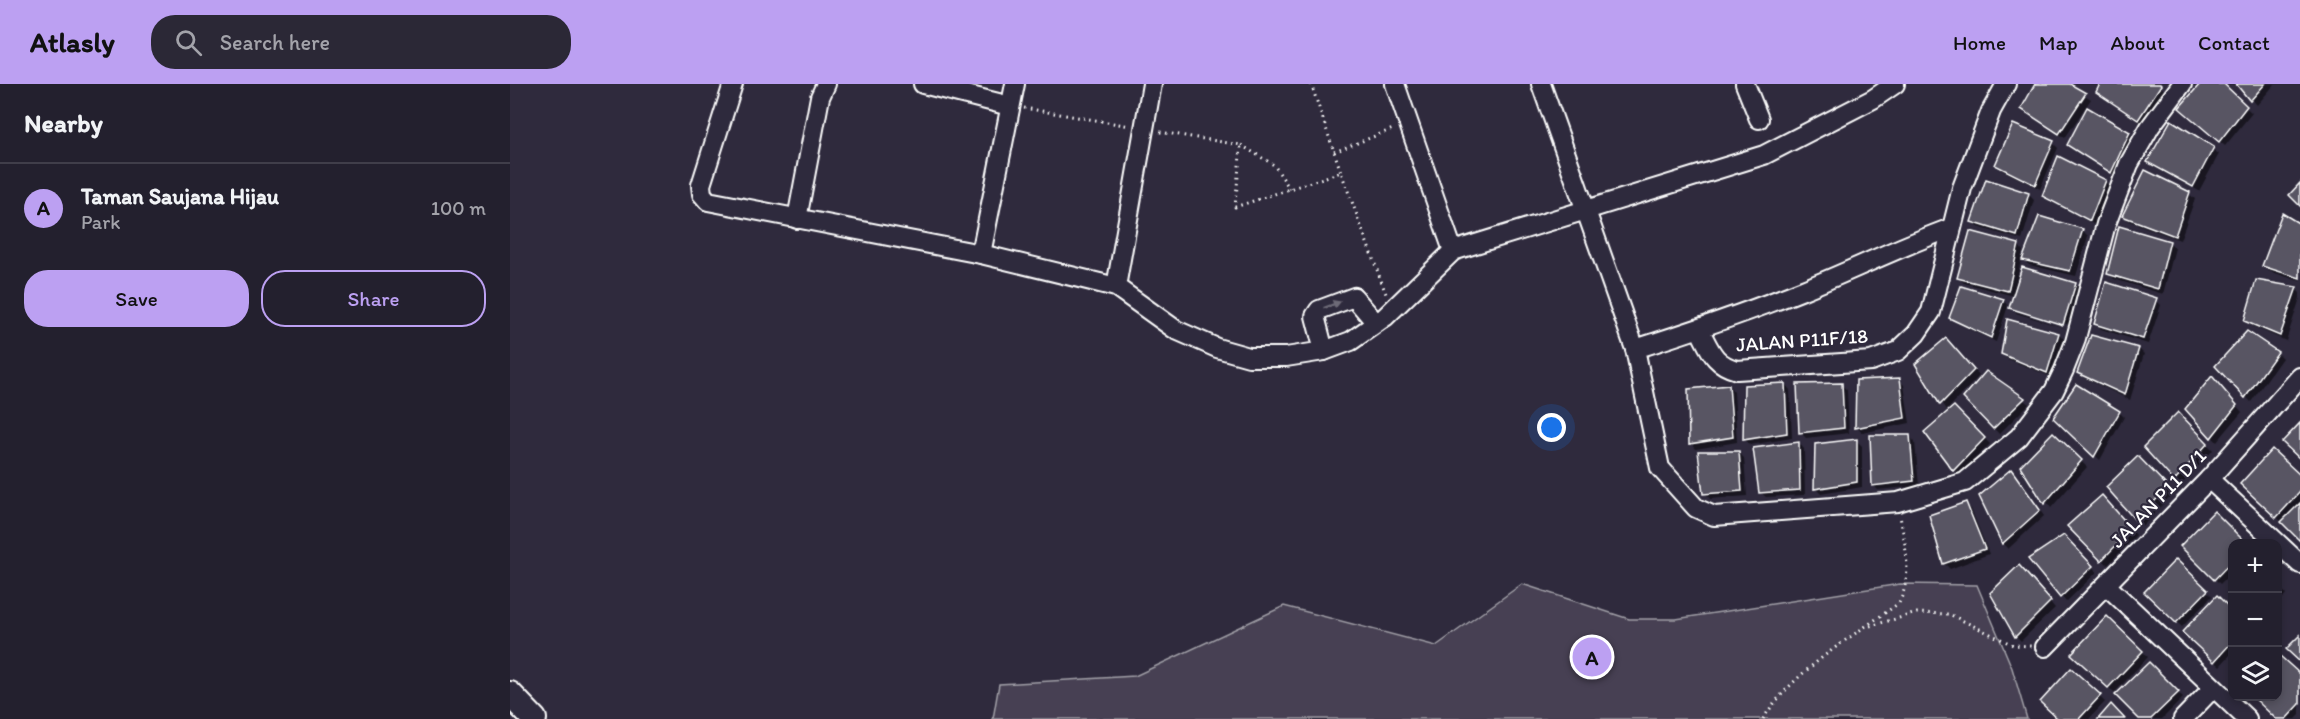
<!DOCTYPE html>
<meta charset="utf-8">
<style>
body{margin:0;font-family:Itim,sans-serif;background:#2b2836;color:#f1f3f6}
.controls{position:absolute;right:18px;bottom:18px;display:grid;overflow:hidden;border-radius:12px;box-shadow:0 3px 9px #0003}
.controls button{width:54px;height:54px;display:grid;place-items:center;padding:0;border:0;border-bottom:2px solid #403e4a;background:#23202e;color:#f1f3f6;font:30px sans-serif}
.you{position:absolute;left:1042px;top:344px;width:21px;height:21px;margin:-15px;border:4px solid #fff;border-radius:50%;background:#1a73e8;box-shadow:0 0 0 9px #1a73e833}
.badge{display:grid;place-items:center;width:39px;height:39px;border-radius:50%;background:#bca0f2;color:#111;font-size:20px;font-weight:700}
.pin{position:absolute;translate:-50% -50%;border:3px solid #fff;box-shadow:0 2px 6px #0006}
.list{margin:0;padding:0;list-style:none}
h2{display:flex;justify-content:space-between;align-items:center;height:78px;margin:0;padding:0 24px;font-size:26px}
h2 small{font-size:20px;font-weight:400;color:#a3a3aa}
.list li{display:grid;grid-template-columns:39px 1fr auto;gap:18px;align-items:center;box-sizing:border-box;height:90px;padding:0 24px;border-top:2px solid #403e4a}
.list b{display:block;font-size:22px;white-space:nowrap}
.list p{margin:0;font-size:20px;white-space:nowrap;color:#a3a3aa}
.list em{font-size:20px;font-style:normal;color:#a3a3aa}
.actions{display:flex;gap:12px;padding:18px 24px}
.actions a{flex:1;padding:14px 0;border:2px solid #bca0f2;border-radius:24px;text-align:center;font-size:21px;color:#bca0f2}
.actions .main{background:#bca0f2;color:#111}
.icon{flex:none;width:33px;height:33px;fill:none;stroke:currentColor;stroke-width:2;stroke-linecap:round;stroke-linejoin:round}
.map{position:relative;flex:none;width:1790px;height:635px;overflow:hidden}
header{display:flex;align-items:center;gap:36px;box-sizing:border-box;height:84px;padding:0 30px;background:#bca0f2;color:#111}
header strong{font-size:28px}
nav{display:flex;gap:33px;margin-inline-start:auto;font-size:21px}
.search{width:420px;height:54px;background:#2b2836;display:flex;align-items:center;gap:15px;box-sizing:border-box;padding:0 21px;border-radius:24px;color:#a3a3aa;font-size:22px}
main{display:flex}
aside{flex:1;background:#23202e}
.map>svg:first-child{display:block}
</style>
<header>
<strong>Atlasly</strong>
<div class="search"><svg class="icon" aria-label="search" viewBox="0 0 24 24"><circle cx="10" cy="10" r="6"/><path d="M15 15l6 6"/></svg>Search here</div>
<nav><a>Home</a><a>Map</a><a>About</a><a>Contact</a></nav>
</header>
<main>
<aside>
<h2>Nearby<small></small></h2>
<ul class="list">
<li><span class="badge">A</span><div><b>Taman Saujana Hijau</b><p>Park</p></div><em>100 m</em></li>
</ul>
<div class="actions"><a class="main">Save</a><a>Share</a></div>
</aside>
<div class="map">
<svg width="1790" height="635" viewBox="0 0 1790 635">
<rect width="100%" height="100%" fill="#2f2a3d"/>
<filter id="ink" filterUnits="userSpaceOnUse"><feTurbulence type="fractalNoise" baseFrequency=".0167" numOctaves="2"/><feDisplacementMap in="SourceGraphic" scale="12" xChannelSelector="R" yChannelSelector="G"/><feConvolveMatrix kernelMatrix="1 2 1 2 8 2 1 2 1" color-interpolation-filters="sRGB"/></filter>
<g filter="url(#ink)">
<polygon fill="#464152" stroke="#a2a0a8" stroke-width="1.5" points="1012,500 1119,535 1166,535 1390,500 1467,501 1502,584 1517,635 483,635 489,600 625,592 774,522 926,562"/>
<g fill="#0007">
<polygon points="1526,0 1557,0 1581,15 1555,54 1513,25"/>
<polygon points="1592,0 1648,0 1655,7 1634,41 1593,13 1588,7"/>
<polygon points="1692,0 1711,0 1742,29 1715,62 1677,29"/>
<polygon points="1728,0 1765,0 1747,21"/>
<polygon points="1577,25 1620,50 1625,55 1607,93 1559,60"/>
<polygon points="1662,38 1709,70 1689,107 1644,83 1639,78"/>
<polygon points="1543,59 1548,64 1530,105 1492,86 1487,80"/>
<polygon points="1595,97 1600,102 1585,141 1540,117 1534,112"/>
<polygon points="1518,110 1524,116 1512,156 1468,143 1462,138"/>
<polygon points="1679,110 1685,115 1670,156 1619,137 1613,131"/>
<polygon points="1790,141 1790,197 1759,187 1753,182"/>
<polygon points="1572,146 1578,152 1566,192 1519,181 1513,175"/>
<polygon points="1659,158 1665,164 1653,210 1604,195 1599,190"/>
<polygon points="1508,161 1513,167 1505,203 1565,200 1570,205 1559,241 1505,224 1505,227 1558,245 1506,229 1501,223 1504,212 1454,199 1449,194"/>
<polygon points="1786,205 1790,209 1790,214 1776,257 1742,242 1736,237"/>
<polygon points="1493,216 1498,222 1486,258 1447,239 1441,234"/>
<polygon points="1646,216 1651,221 1638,260 1591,245 1586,240"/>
<polygon points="1549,250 1554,255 1542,293 1498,275 1492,270"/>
<polygon points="1436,256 1469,292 1437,326 1407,280"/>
<polygon points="1629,265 1634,270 1620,316 1575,294 1569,289"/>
<polygon points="1767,269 1772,274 1741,318 1707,282"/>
<polygon points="1477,289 1519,320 1489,350 1455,313"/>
<polygon points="1389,296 1394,301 1400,339 1352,349 1347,343"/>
<polygon points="1707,299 1732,328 1707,358 1677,325"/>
<polygon points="1275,300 1280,306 1282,354 1240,361 1235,356"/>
<polygon points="1331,301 1337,306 1339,349 1296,354 1290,348"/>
<polygon points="1219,302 1224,308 1227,358 1186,365 1181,359"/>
<polygon points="1444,324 1480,360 1449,391 1416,349"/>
<polygon points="1609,328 1614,333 1590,376 1545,334"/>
<polygon points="1668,330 1703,366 1671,401 1635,363"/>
<polygon points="1543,351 1577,383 1541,424 1512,382"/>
<polygon points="1399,352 1405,358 1409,402 1368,406 1363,401"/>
<polygon points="1347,357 1352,362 1352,403 1311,410 1305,404"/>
<polygon points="1289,359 1294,365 1295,411 1256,413 1250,408"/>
<polygon points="1228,368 1234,374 1237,412 1200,415 1195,409"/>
<polygon points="1628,374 1663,409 1633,442 1598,403"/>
<polygon points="1506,392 1534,432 1498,465 1493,460 1471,413"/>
<polygon points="1790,393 1790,455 1732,400"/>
<polygon points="1598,418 1626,451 1598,481 1559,442"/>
<polygon points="1455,420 1461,425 1479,470 1440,485 1434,479"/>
<polygon points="1704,429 1722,460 1722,488 1710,500 1672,462"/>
<polygon points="1554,453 1587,488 1556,518 1520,475"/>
<polygon points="1666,477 1702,512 1672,543 1636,508"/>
<polygon points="1514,488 1545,524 1511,557 1506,552 1482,509"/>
<polygon points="1722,495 1722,508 1717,501"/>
<polygon points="1768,502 1776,510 1768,520"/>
<polygon points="1707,513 1722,528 1722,569 1710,582 1674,548"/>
<polygon points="1597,534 1638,573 1604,609 1564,569"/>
<polygon points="1770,573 1790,592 1790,631 1786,635 1768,635 1768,575"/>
<polygon points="1639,580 1673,614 1652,635 1631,635"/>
<polygon points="1561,586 1595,618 1579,635 1549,635"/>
</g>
<g fill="#595564" stroke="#fff" stroke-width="1.5">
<polygon points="1525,0 1560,0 1576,9 1549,50 1511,25"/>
<polygon points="1590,0 1650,0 1651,1 1628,36 1586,8"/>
<polygon points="1690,0 1714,0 1737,22 1709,58 1669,24"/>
<polygon points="1726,0 1755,0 1740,17"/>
<polygon points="1577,23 1620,48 1601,89 1557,61"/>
<polygon points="1661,36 1704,63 1683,103 1637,78"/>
<polygon points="1503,40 1544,57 1525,101 1485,81"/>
<polygon points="1548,72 1596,96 1580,137 1532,112"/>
<polygon points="1635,86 1680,108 1665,152 1612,132"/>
<polygon points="1476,95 1519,109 1507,152 1461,138"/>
<polygon points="1790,99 1790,122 1779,111"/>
<polygon points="1772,129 1790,140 1790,194 1752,182"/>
<polygon points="1529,132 1573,145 1560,187 1512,176"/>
<polygon points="1609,142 1660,157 1648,205 1597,190"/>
<polygon points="1460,147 1509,160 1498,207 1447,194"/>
<polygon points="1512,183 1566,199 1553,241 1499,224"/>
<polygon points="1746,196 1787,203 1770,252 1734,237"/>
<polygon points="1596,198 1647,214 1633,255 1584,240"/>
<polygon points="1451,202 1494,215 1481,254 1439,234"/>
<polygon points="1497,235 1549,249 1537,289 1491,270"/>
<polygon points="1737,247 1768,268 1735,314 1705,282"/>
<polygon points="1581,251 1629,264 1615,311 1567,289"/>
<polygon points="1436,254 1464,286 1430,321 1405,280"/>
<polygon points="1476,287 1515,314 1483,345 1453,314"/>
<polygon points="1702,292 1727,321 1701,354 1675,325"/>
<polygon points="1390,294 1395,334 1345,344 1346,296"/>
<polygon points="1275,299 1277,349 1233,356 1234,301"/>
<polygon points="1332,299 1334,344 1289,349 1287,300"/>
<polygon points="1566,300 1610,327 1584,373 1543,334"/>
<polygon points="1219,301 1223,353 1179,360 1178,305"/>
<polygon points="1444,322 1475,354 1443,387 1414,348"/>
<polygon points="1668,328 1698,359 1664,397 1633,363"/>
<polygon points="1790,339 1790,375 1772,358"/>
<polygon points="1543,348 1572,376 1534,420 1510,382"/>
<polygon points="1360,351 1400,351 1404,397 1362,402"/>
<polygon points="1347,355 1347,398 1304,405 1305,360"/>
<polygon points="1289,358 1290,406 1249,409 1243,364"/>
<polygon points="1762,365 1790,391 1790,408 1766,434 1730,400"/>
<polygon points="1188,367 1229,367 1232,407 1193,410"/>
<polygon points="1628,372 1658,403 1626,437 1596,403"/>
<polygon points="1501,385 1530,426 1492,460 1469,412"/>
<polygon points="1592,411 1622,445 1591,477 1557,442"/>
<polygon points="1456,418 1475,465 1433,480 1419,431"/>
<polygon points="1790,419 1790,457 1771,438"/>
<polygon points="1704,427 1737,460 1722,460 1722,477 1704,496 1670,462"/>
<polygon points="1554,451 1583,482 1550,514 1518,475"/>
<polygon points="1666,475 1698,506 1666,539 1634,508"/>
<polygon points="1509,481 1541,517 1505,553 1480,509"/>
<polygon points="1707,511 1722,526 1722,558 1704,578 1672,548"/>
<polygon points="1597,532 1633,567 1598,604 1561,570"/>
<polygon points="1790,551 1790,578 1776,565"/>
<polygon points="1769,571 1790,590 1790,620 1776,635 1766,635 1742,612 1768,612 1768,573"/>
<polygon points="1639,578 1669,608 1641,635 1629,635 1605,611"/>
<polygon points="1561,584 1591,611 1569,635 1548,635 1530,618"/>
<polygon points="1601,620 1615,635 1588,635"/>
</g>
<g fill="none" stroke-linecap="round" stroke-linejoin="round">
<defs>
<g id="minor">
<polyline points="223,0 191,101 192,110 198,117 471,170 606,203 666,246 707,264 739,273 776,273 814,267 841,257 875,233 943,167 1254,71 1363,15 1385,0"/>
<polyline points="413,0 500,22"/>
<polyline points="885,0 943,167"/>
<polyline points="1031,0 1125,265 1150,384 1186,424 1204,432 1388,418 1455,398 1509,353 1544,307 1554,286 1565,258 1596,140 1619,80 1640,43 1672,0"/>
<polyline points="1235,0 1249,35"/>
<polyline points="287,135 310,13 316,0"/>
<polyline points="471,170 505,0"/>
<polyline points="606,203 642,0"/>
<path d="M1189,245C1200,265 1203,280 1227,286L1361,277L1388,267L1406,250L1421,228L1452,104L1481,27L1496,0"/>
<path d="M1125,265C1182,247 1238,228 1293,206C1343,186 1391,162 1441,144"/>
<polyline points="814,267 805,232 809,226 844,213 866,239"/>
<polyline points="1699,395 1790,480"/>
<polyline points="1596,501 1737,635"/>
<polyline points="1535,563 1699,395 1790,293"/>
<polyline points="1673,635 1703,604"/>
</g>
<polyline id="major" points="0,610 24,635"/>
</defs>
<use href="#minor" stroke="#fff" stroke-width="22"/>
<use href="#major" stroke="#fff" stroke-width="28"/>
<g stroke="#fff" stroke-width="3" stroke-dasharray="1.5 4.5" stroke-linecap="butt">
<polyline points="801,0 831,88"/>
<polyline points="514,24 620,42"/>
<polyline points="650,48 731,61 725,123 831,88 876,210"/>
<polyline points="731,61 764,81 780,105"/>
<polyline points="824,68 883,45"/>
<polyline points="1360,542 1407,529 1439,530 1503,561 1521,562"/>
<path d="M1253,635C1285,585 1342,553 1389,519C1403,491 1395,461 1390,432"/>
</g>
<use href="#minor" stroke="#2f2a3d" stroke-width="18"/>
<use href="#major" stroke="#2f2a3d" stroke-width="24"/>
</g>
<defs><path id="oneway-solid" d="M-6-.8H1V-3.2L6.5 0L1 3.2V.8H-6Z" transform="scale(1.5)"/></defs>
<use fill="#6d6a77" href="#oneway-solid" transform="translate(822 221) rotate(-21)"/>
</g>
<g text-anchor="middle" stroke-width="4.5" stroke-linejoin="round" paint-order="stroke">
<g font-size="20" fill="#fff" stroke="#2f2a3d">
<text transform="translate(1292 256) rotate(-4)" y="7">JALAN P11F/18</text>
<text transform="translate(1648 414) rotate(-46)" y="7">JALAN P11 D/1</text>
</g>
</g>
</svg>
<div class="controls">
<button>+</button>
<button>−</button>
<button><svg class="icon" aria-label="layers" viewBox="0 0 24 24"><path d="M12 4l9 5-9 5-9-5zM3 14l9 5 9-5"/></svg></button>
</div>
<div class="you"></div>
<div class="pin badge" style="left:1082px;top:573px">A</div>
</div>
</main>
